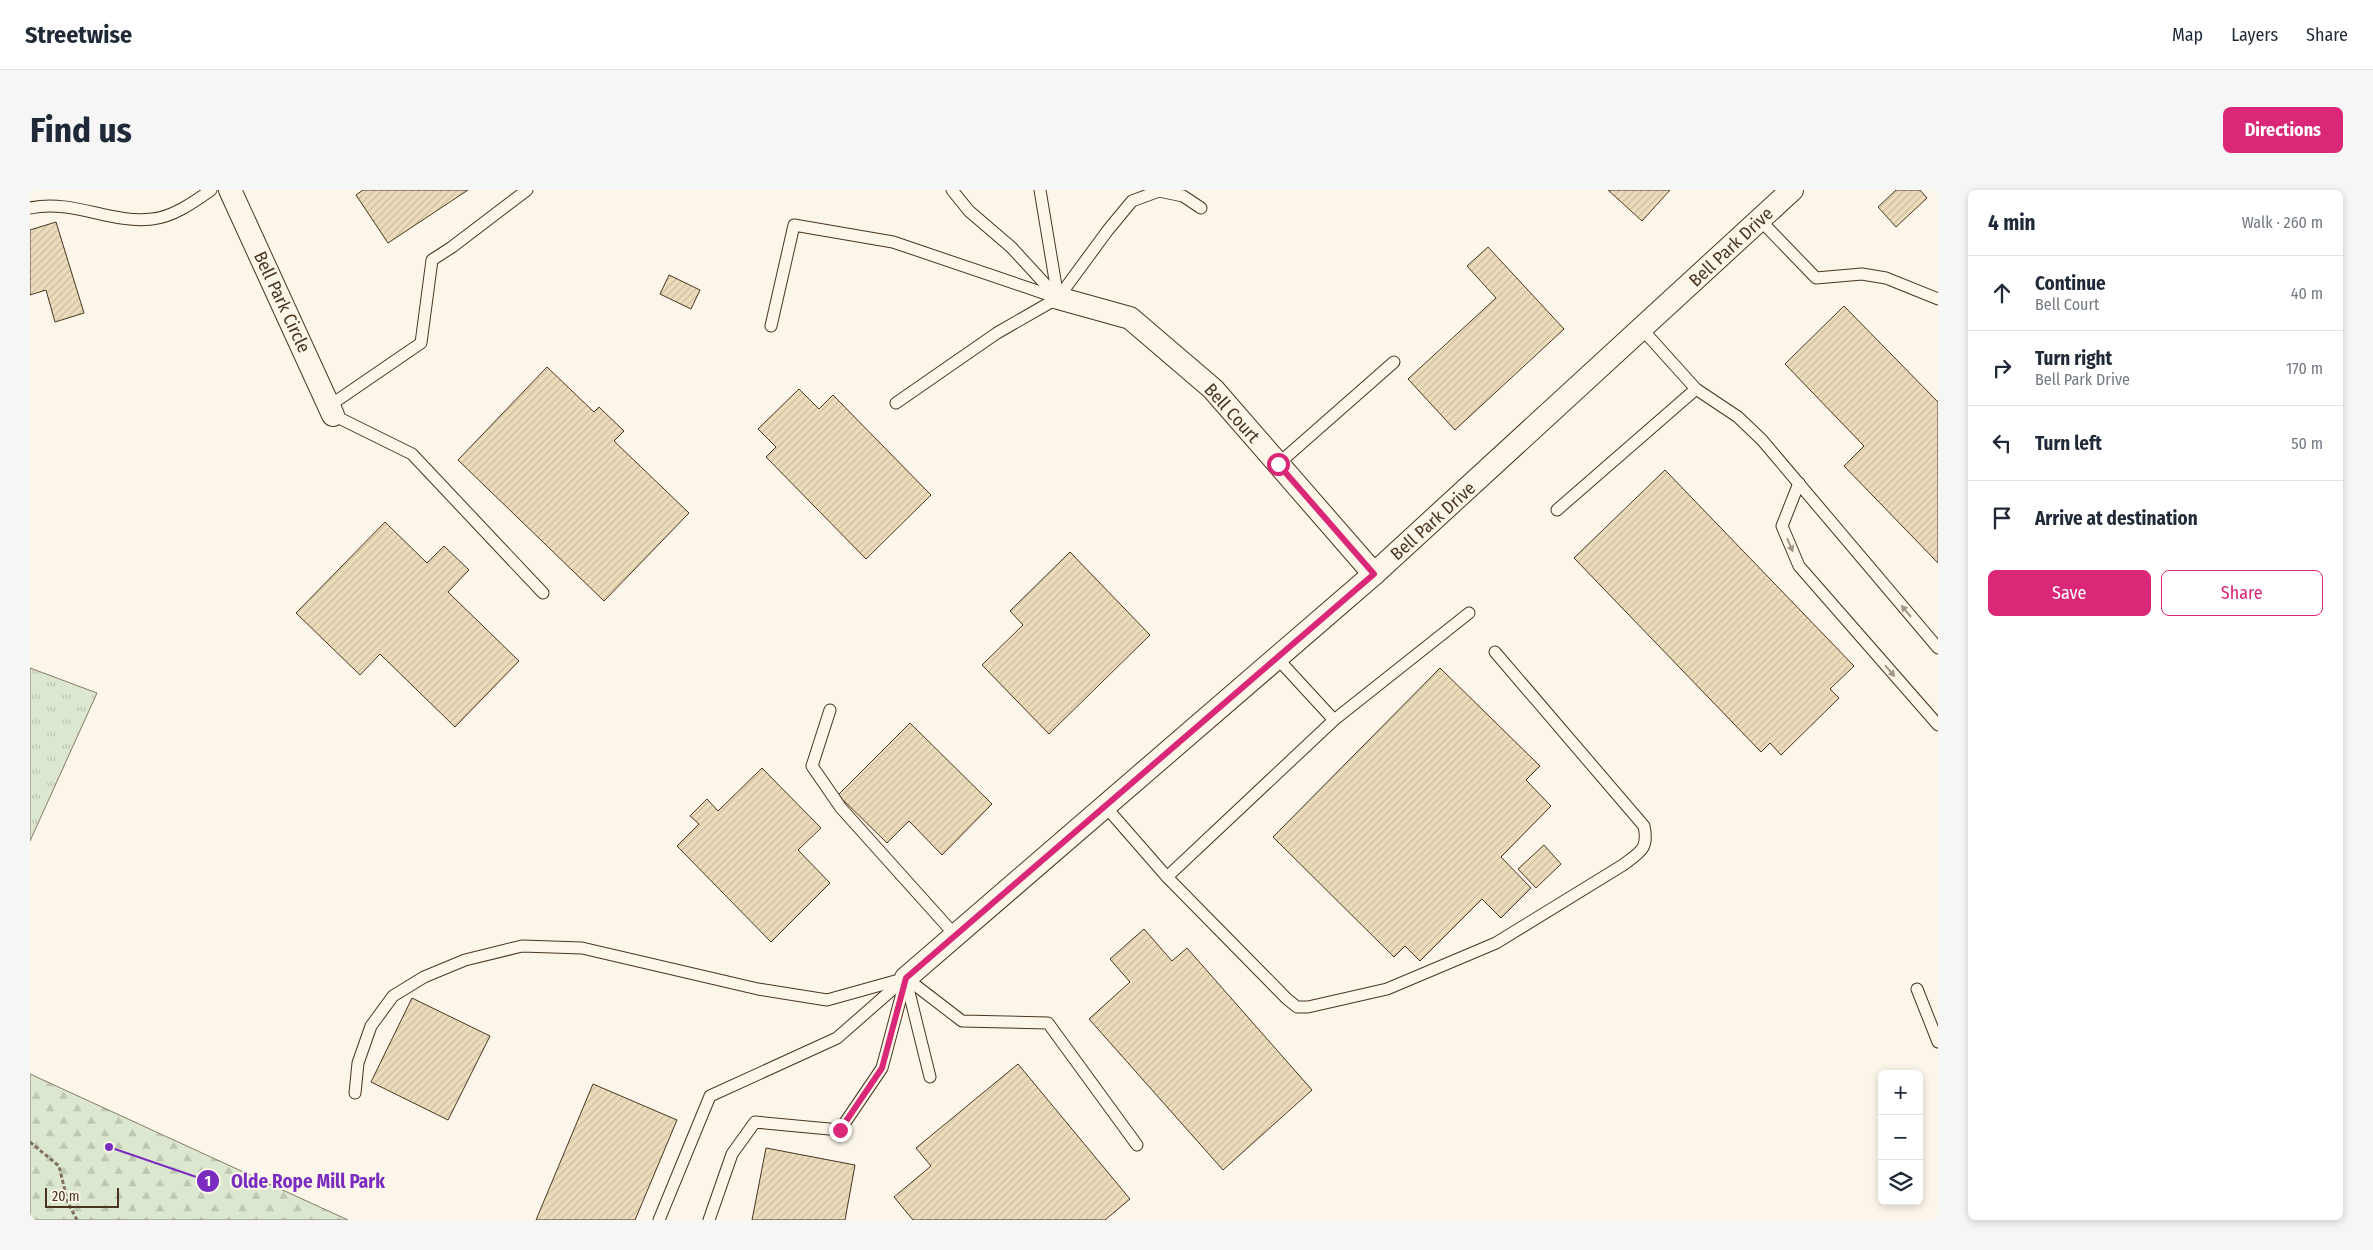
<!DOCTYPE html>
<meta charset="utf-8">
<style>
body{margin:0;font-family:"Fira Sans Condensed",sans-serif;background:#f6f6f7;color:#1f2937}
.controls{position:absolute;right:15px;bottom:15px;display:grid;overflow:hidden;border-radius:8px;box-shadow:0 2px 8px #0003}
.controls button{width:45px;height:45px;display:grid;place-items:center;padding:0;border:0;border-bottom:1px solid #e0e1e3;background:#fff;color:#1f2937;font:25px sans-serif}
.scale{position:absolute;left:15px;bottom:12px;width:74px;box-sizing:border-box;padding-left:5px;border:2px solid #4a3520;border-top:0;font-size:14px;line-height:18px;white-space:nowrap;color:#4a3520;-webkit-text-stroke:4px #fbf6e9;paint-order:stroke}
.stop{position:absolute;width:15px;height:15px;margin:-11px;border:4px solid #db2777;border-radius:50%;background:#fff}
.stop.end{background:#db2777;border-color:#fff;box-shadow:0 1px 5px #0008}
.list{margin:0;padding:0;list-style:none}
h2{display:flex;justify-content:space-between;align-items:center;height:65px;margin:0;padding:0 20px;font-size:21px}
h2 small{font-size:16px;font-weight:400;color:#747a83}
.list li{display:grid;grid-template-columns:32px 1fr auto;gap:15px;align-items:center;box-sizing:border-box;height:75px;padding:0 20px;border-top:1px solid #e0e1e3}
.list b{display:block;font-size:19px;white-space:nowrap}
.list p{margin:0;font-size:16px;white-space:nowrap;color:#747a83}
.list em{font-size:16px;font-style:normal;color:#747a83}
.actions{display:flex;gap:10px;padding:15px 20px}
.actions a{flex:1;padding:11px 0;border:1px solid #db2777;border-radius:8px;text-align:center;font-size:18px;color:#db2777}
.actions .main{background:#db2777;color:#fff}
.icon{flex:none;width:28px;height:28px;fill:none;stroke:currentColor;stroke-width:2;stroke-linecap:round;stroke-linejoin:round}
.map{position:relative;flex:none;width:1908px;height:1030px;overflow:hidden;border-radius:8px}
header{display:flex;align-items:center;gap:30px;box-sizing:border-box;height:70px;padding:0 25px;background:#fff;border-bottom:1px solid #e0e1e3}
header strong{font-size:24px}
nav{display:flex;gap:28px;margin-inline-start:auto;font-size:18px}
.intro{display:flex;align-items:center;justify-content:space-between;box-sizing:border-box;height:120px;padding:0 30px}
h1{margin:0;font-size:35px}
.button{padding:12px 22px;border-radius:8px;background:#db2777;color:#fff;font-size:18px;font-weight:700}
main{display:flex;gap:30px;padding:0 30px}
aside{flex:1;background:#fff;border-radius:8px;box-shadow:0 2px 8px #0003}
.map>svg:first-child{display:block}
</style>
<header>
<strong>Streetwise</strong>
<nav><a>Map</a><a>Layers</a><a>Share</a></nav>
</header>
<div class="intro"><h1>Find us</h1><a class="button">Directions</a></div>
<main>
<div class="map">
<svg width="1908" height="1030" viewBox="0 0 1908 1030">
<defs>
<pattern id="grass-tufts" width="24" height="20" patternUnits="userSpaceOnUse" patternTransform="scale(1.25)"><rect width="24" height="20" fill="#dce7d0"/><path d="M3 7l-1-3M5 7V3M7 7l1-3M15 17l-1-3M17 17v-4M19 17l1-3" fill="none" stroke="#bec7b2"/></pattern>
<pattern id="forest-firs" width="22" height="20" patternUnits="userSpaceOnUse" patternTransform="scale(1.25)"><rect width="22" height="20" fill="#dce7d0"/><path d="M5 1l3.5 6h-7zM16 11l3.5 6h-7z" fill="#bec7b2"/></pattern>
<pattern id="building-hatch" width="6" height="6" patternUnits="userSpaceOnUse" patternTransform="scale(1.25)"><rect width="6" height="6" fill="#ecdcbc"/><path d="M-1 1l2-2M0 6l6-6M5 7l2-2" fill="none" stroke="#ccbda1"/></pattern>
</defs>
<rect width="100%" height="100%" fill="#fbf6e9"/>
<polygon fill="url(#grass-tufts)" stroke="#887966" points="0,478 67,503 0,651"/>
<polygon fill="url(#forest-firs)" stroke="#887966" points="0,884 318,1030 0,1030"/>
<g fill="url(#building-hatch)" stroke="#4a3520">
<polygon points="333,0 438,0 358,53 326,5"/>
<polygon points="1578,0 1640,0 1612,31"/>
<polygon points="1866,0 1890,0 1897,8 1866,37 1848,17"/>
<polygon points="26,32 54,123 25,132 16,100 0,105 0,40"/>
<polygon points="1458,57 1534,139 1425,240 1378,189 1466,108 1437,76"/>
<polygon points="639,85 670,100 661,119 630,104"/>
<polygon points="1814,116 1908,212 1908,373 1814,276 1834,256 1755,174"/>
<polygon points="517,177 564,222 569,217 594,241 584,251 659,323 574,411 428,270"/>
<polygon points="769,199 789,219 803,205 901,305 836,369 736,267 746,257 728,239"/>
<polygon points="1635,280 1824,476 1800,499 1809,508 1751,565 1740,553 1731,562 1544,368"/>
<polygon points="355,332 397,373 414,356 439,380 418,402 489,471 425,537 350,464 330,485 266,423"/>
<polygon points="1040,362 1120,445 1019,544 952,475 993,435 980,421"/>
<polygon points="1410,478 1510,576 1496,590 1521,616 1471,667 1501,698 1471,728 1452,709 1390,771 1375,756 1364,767 1243,647"/>
<polygon points="880,533 962,614 912,665 879,631 857,653 808,605"/>
<polygon points="732,578 791,638 768,660 800,693 741,752 647,656 669,634 660,626 677,609 688,621"/>
<polygon points="1514,655 1531,674 1506,698 1488,679"/>
<polygon points="1114,739 1142,771 1157,758 1282,900 1193,980 1059,829 1100,792 1080,769"/>
<polygon points="382,808 460,846 418,930 341,892"/>
<polygon points="988,874 1100,1009 1075,1030 883,1030 864,1007 901,976 886,958"/>
<polygon points="563,894 647,930 605,1030 506,1030"/>
<polygon points="736,958 825,975 815,1030 722,1030"/>
</g>
<g fill="none" stroke-linecap="round" stroke-linejoin="round">
<defs>
<g id="service">
<polyline points="922,0 939,21 981,57 1027,107"/>
<polyline points="1010,0 1028,108"/>
<path d="M0,18C44,9 80,34 122,29C143,27 164,12 181,0"/>
<polyline points="1730,30 1786,88 1832,84 1856,88 1908,109"/>
<polyline points="741,136 764,35 863,52 1028,108"/>
<polyline points="1612,139 1666,199 1708,227 1732,250 1908,458"/>
<polyline points="866,213 967,143 1028,108 1078,40 1102,11 1129,1 1153,6 1171,18"/>
<polyline points="299,216 391,153 402,70 422,57 497,0"/>
<polyline points="303,225 382,264 513,403"/>
<polyline points="1248,274 1364,172"/>
<polyline points="1769,293 1752,336 1769,376 1908,535"/>
<polyline points="1527,320 1666,199"/>
<polyline points="800,520 782,576 811,618 925,745"/>
<polyline points="1304,530 1439,423"/>
<path d="M1075,616L1137,687L1257,809L1267,817H1278L1357,799L1466,753L1593,675C1610,662 1619,659 1614,636L1465,462"/>
<polyline points="1137,687 1304,530 1247,468"/>
<polyline points="876,788 932,831 1018,833 1107,955"/>
<polyline points="876,790 900,887"/>
<polyline points="1887,799 1908,852"/>
<polyline points="325,903 328,873 341,836 363,806 394,787 435,770 492,756 552,758 728,799 797,810 876,788"/>
<polyline points="629,1030 680,906 807,848 872,791"/>
<polyline points="679,1030 702,964 725,932 810,940 852,878 876,788"/>
</g>
<g id="minor">
<polyline points="200,0 303,225"/>
<polyline points="1028,108 1100,128 1183,199 1344,384"/>
<polyline points="876,788 1344,384 1762,0"/>
</g>
</defs>
<use href="#service" stroke="#4a3520" stroke-width="13"/>
<use href="#minor" stroke="#4a3520" stroke-width="24"/>
<polyline stroke="#7f6f5c" stroke-width="3" stroke-dasharray="4 2.5" stroke-linecap="butt" points="0,952 29,976 38,1013 47,1030"/>
<use href="#service" stroke="#fbf6e9" stroke-width="11"/>
<use href="#minor" stroke="#fbf6e9" stroke-width="22"/>
</g>
<defs><path id="oneway-solid" d="M-6-.8H1V-3.2L6.5 0L1 3.2V.8H-6Z" transform="scale(1.25)"/></defs>
<g fill="#a29684">
<use href="#oneway-solid" transform="translate(1760 355) rotate(67)"/>
<use href="#oneway-solid" transform="translate(1876 421) rotate(-130)"/>
<use href="#oneway-solid" transform="translate(1860 481) rotate(49)"/>
</g>
<g fill="none" stroke-linecap="round" stroke-linejoin="round">
<polyline stroke="#db2777" stroke-width="6" points="810,940 852,878 876,788 1344,384 1248,274"/>
</g>
<g text-anchor="middle" stroke-width="4" stroke-linejoin="round" paint-order="stroke">
<g font-size="18" fill="#4a3520" stroke="#fbf6e9">
<text transform="translate(1701 57) rotate(-43)" y="6">Bell Park Drive</text>
<text transform="translate(252 112) rotate(65)" y="6">Bell Park Circle</text>
<text transform="translate(1202 223) rotate(48)" y="6">Bell Court</text>
<text transform="translate(1403 331) rotate(-42)" y="6">Bell Park Drive</text>
</g>
</g>
<path fill="none" stroke="#7b2cbf" stroke-width="2" d="M79 957L178 991"/>
<g fill="#7b2cbf" stroke="#fbf6e9" stroke-width="2">
<circle cx="79" cy="957" r="5"/>
<circle cx="178" cy="991" r="12"/>
</g>
<g font-size="15" text-anchor="middle" font-weight="bold" fill="#fff">
<text x="178" y="996">1</text>
</g>
<g font-size="19" text-anchor="middle" font-weight="bold" fill="#7b2cbf" stroke="#fbf6e9" stroke-width="4" stroke-linejoin="round" paint-order="stroke">
<text x="278" y="998">Olde Rope Mill Park</text>
</g>
</svg>
<div class="controls">
<button>+</button>
<button>−</button>
<button><svg class="icon" aria-label="layers" viewBox="0 0 24 24"><path d="M12 4l9 5-9 5-9-5zM3 14l9 5 9-5"/></svg></button>
</div>
<div class="scale">20 m</div>
<div class="stop" style="left:1248px;top:274px"></div>
<div class="stop end" style="left:810px;top:940px"></div>
</div>
<aside>
<h2>4 min<small>Walk · 260 m</small></h2>
<ul class="list">
<li><svg class="icon" aria-label="ahead" viewBox="0 0 24 24"><path d="M12 20V5M6 11l6-6 6 6"/></svg><div><b>Continue</b><p>Bell Court</p></div><em>40 m</em></li>
<li><svg class="icon" aria-label="right" viewBox="0 0 24 24"><path d="M7 20v-9h11M14 6l5 5-5 5"/></svg><div><b>Turn right</b><p>Bell Park Drive</p></div><em>170 m</em></li>
<li><svg class="icon" aria-label="left" viewBox="0 0 24 24"><path d="M17 20v-9H6M10 6l-5 5 5 5"/></svg><div><b>Turn left</b></div><em>50 m</em></li>
<li><svg class="icon" aria-label="arrive" viewBox="0 0 24 24"><path d="M6 21V4h12l-3 4 3 4H6"/></svg><div><b>Arrive at destination</b></div></li>
</ul>
<div class="actions"><a class="main">Save</a><a>Share</a></div>
</aside>
</main>
